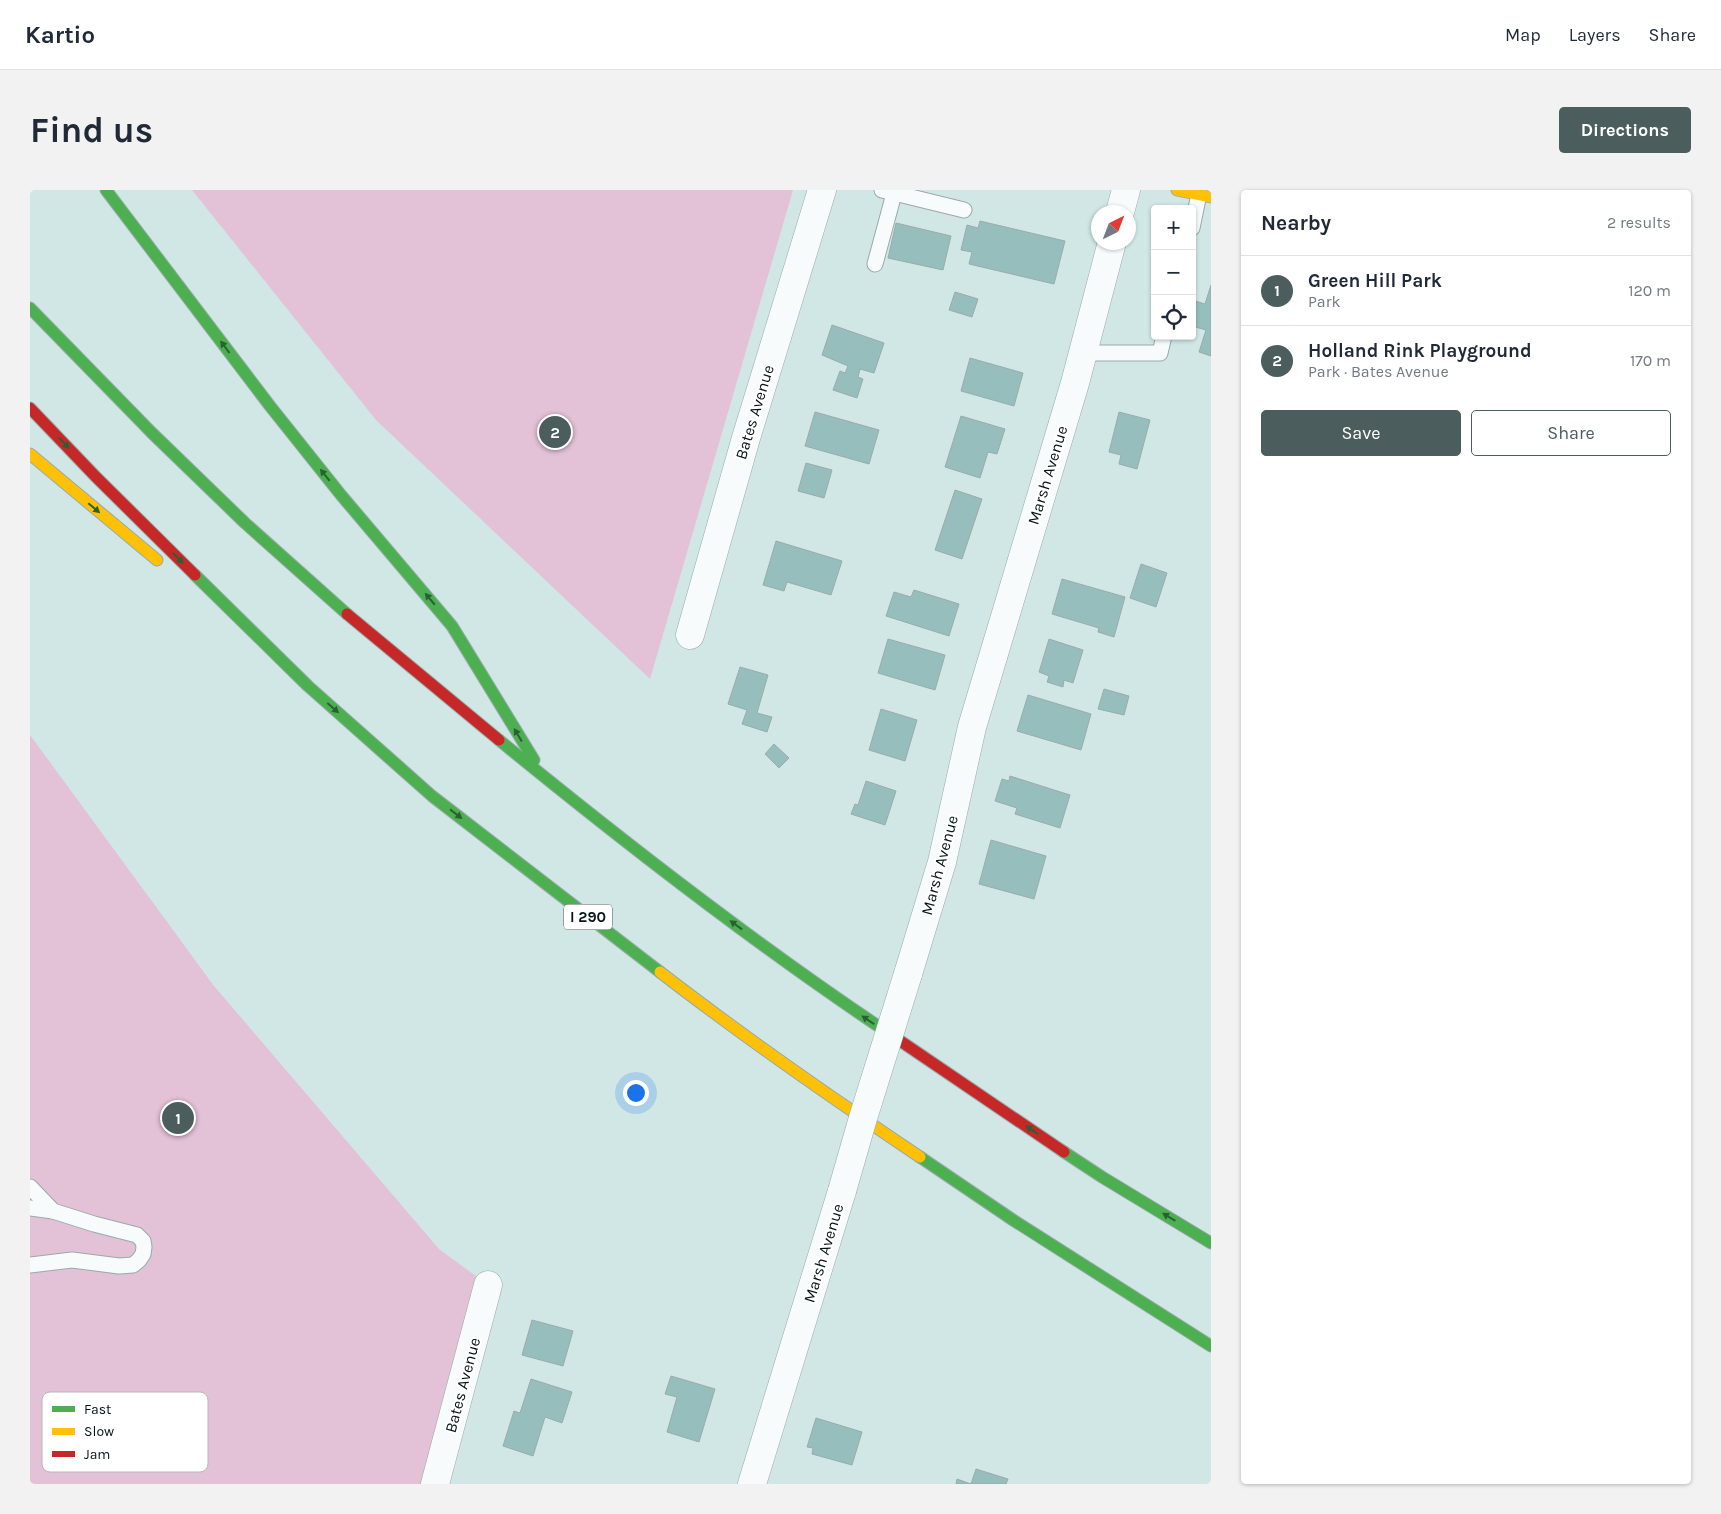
<!DOCTYPE html>
<meta charset="utf-8">
<style>
body{margin:0;font-family:Karla,sans-serif;background:#f2f2f3;color:#1f2937}
.controls{position:absolute;right:15px;top:15px;display:grid;overflow:hidden;border-radius:5px;box-shadow:0 1px 4px #0004}
.controls button{width:45px;height:45px;display:grid;place-items:center;padding:0;border:0;border-bottom:1px solid #e0e1e3;background:#fff;color:#1f2937;font:25px sans-serif}
.compass{position:absolute;left:1061px;top:15px;width:45px;height:45px;border-radius:50%;background:#fff;box-shadow:0 1px 4px #0004;rotate:42deg}
.you{position:absolute;left:605px;top:902px;width:18px;height:18px;margin:-12px;border:4px solid #fff;border-radius:50%;background:#1a73e8;box-shadow:0 0 0 8px #1a73e833}
.badge{display:grid;place-items:center;width:32px;height:32px;border-radius:50%;background:#4b5d5d;color:#fff;font-size:16px;font-weight:700}
.pin{position:absolute;translate:-50% -50%;border:2px solid #fff;box-shadow:0 1px 5px #0006}
.list{margin:0;padding:0;list-style:none}
h2{display:flex;justify-content:space-between;align-items:center;height:65px;margin:0;padding:0 20px;font-size:21px}
h2 small{font-size:16px;font-weight:400;color:#747a83}
.list li{display:grid;grid-template-columns:32px 1fr auto;gap:15px;align-items:center;box-sizing:border-box;height:70px;padding:0 20px;border-top:1px solid #e0e1e3}
.list b{display:block;font-size:19px;white-space:nowrap}
.list p{margin:0;font-size:16px;white-space:nowrap;color:#747a83}
.list em{font-size:16px;font-style:normal;color:#747a83}
.actions{display:flex;gap:10px;padding:15px 20px}
.actions a{flex:1;padding:11px 0;border:1px solid #4b5d5d;border-radius:5px;text-align:center;font-size:18px;color:#4b5d5d}
.actions .main{background:#4b5d5d;color:#fff}
.icon{flex:none;width:28px;height:28px;fill:none;stroke:currentColor;stroke-width:2;stroke-linecap:round;stroke-linejoin:round}
.map{position:relative;flex:none;width:1181px;height:1294px;overflow:hidden;border-radius:5px}
header{display:flex;align-items:center;gap:30px;box-sizing:border-box;height:70px;padding:0 25px;background:#fff;border-bottom:1px solid #e0e1e3}
header strong{font-size:24px}
nav{display:flex;gap:28px;margin-inline-start:auto;font-size:18px}
.intro{display:flex;align-items:center;justify-content:space-between;box-sizing:border-box;height:120px;padding:0 30px}
h1{margin:0;font-size:35px}
.button{padding:12px 22px;border-radius:5px;background:#4b5d5d;color:#fff;font-size:18px;font-weight:700}
main{display:flex;gap:30px;padding:0 30px}
aside{flex:1;background:#fff;border-radius:5px;box-shadow:0 1px 4px #0004}
.map>svg:first-child{display:block}
</style>
<header>
<strong>Kartio</strong>
<nav><a>Map</a><a>Layers</a><a>Share</a></nav>
</header>
<div class="intro"><h1>Find us</h1><a class="button">Directions</a></div>
<main>
<div class="map">
<svg width="1181" height="1294" viewBox="0 0 1181 1294">
<rect width="100%" height="100%" fill="#d0e7e6"/>
<g fill="#e3c1d6">
<polygon points="162,0 763,0 620,489 346,230"/>
<polygon points="0,545 184,796 409,1059 458,1095 405,1294 0,1294"/>
</g>
<g fill="#95bebd" stroke="#9aacab">
<polygon points="950,31 1035,51 1024,94 939,74 942,62 931,60 937,35 948,38"/>
<polygon points="866,33 921,46 913,80 858,68"/>
<polygon points="1181,95 1181,166 1169,162 1176,140 1162,136 1162,110 1175,114"/>
<polygon points="925,102 948,109 942,127 919,120"/>
<polygon points="802,135 854,153 844,183 830,179 828,187 833,189 827,208 803,200 810,181 815,183 818,176 792,165"/>
<polygon points="940,168 993,183 984,216 931,201"/>
<polygon points="785,222 849,240 839,274 775,256"/>
<polygon points="1089,222 1120,230 1107,279 1089,274 1091,265 1079,262"/>
<polygon points="931,226 975,239 967,264 958,262 950,288 915,277"/>
<polygon points="776,273 802,280 794,308 768,301"/>
<polygon points="925,300 952,309 932,369 905,360"/>
<polygon points="746,351 812,371 801,405 757,392 754,401 733,395"/>
<polygon points="1111,374 1137,383 1126,417 1100,408"/>
<polygon points="1032,389 1095,407 1084,447 1068,442 1069,438 1022,424"/>
<polygon points="884,400 929,414 919,446 856,426 864,402 881,407"/>
<polygon points="858,449 915,465 905,500 848,483"/>
<polygon points="1019,449 1053,460 1043,493 1034,490 1033,497 1017,492 1019,486 1009,482"/>
<polygon points="710,477 738,485 727,523 742,527 737,542 712,534 717,520 698,514"/>
<polygon points="1074,499 1099,506 1094,525 1068,519"/>
<polygon points="998,505 1061,524 1051,560 987,541"/>
<polygon points="851,519 887,530 875,571 839,560"/>
<polygon points="744,554 759,568 749,578 735,564"/>
<polygon points="980,586 1040,605 1030,638 985,624 987,618 965,611 972,589 979,591"/>
<polygon points="836,591 866,601 855,635 821,624 825,614 828,615"/>
<polygon points="961,650 1016,666 1004,709 949,694"/>
<polygon points="502,1130 543,1141 533,1176 492,1165"/>
<polygon points="641,1186 685,1199 669,1252 637,1242 647,1207 635,1204"/>
<polygon points="501,1189 542,1202 532,1233 515,1227 503,1266 473,1256 484,1221 490,1223"/>
<polygon points="786,1228 832,1242 822,1275 782,1264 783,1258 777,1257"/>
<polygon points="946,1279 978,1289 976,1294 926,1294 927,1289 941,1294"/>
</g>
<g fill="none" stroke-linecap="round" stroke-linejoin="round">
<defs>
<g id="lane">
<polyline points="852,0 934,20"/>
<polyline points="1162,38 1169,4"/>
<polyline points="845,74 865,0"/>
<polyline points="1053,163 1130,163 1134,146"/>
<polyline points="0,997 23,1021 64,1034 107,1045 113,1051 114,1057 113,1064 109,1070 103,1075 89,1076 42,1070 0,1075"/>
<polyline points="0,1018 23,1021"/>
</g>
<g id="street">
<polyline points="1090,22 1096,0"/>
<polyline points="660,445 716,248 792,0"/>
<polyline points="878,784 912,672 942,537 1045,193 1082,52"/>
<polyline points="405,1294 458,1095"/>
<polyline points="722,1294 812,1001"/>
</g>
<g id="fast">
<polyline points="76,0 240,216 311,305 422,436 504,570"/>
<polyline points="0,118 122,243 215,333 317,424"/>
<polyline points="165,385 278,496 402,606 630,782"/>
<path d="M469,550C596,654 726,755 863,846"/>
<polyline points="1034,962 1072,987 1181,1053"/>
<polyline points="890,967 983,1030 1181,1156"/>
</g>
<g id="slow">
<polyline points="1147,0 1181,7"/>
<polyline points="0,264 127,370"/>
<path d="M630,782C714,847 802,908 890,967"/>
</g>
<g id="jam">
<polyline points="0,218 66,287 165,385"/>
<polyline points="317,424 469,550"/>
<polyline points="863,846 1034,962"/>
</g>
</defs>
<use href="#lane" stroke="#98aaa9" stroke-width="17"/>
<use href="#street" stroke="#98aaa9" stroke-width="29"/>
<use href="#fast" stroke="#98aaa9" stroke-width="13"/>
<use href="#slow" stroke="#98aaa9" stroke-width="13"/>
<use href="#jam" stroke="#98aaa9" stroke-width="13"/>
<use href="#lane" stroke="#f8fbfb" stroke-width="15"/>
<use href="#street" stroke="#f8fbfb" stroke-width="28"/>
<use href="#fast" stroke="#4caf50" stroke-width="11"/>
<use href="#slow" stroke="#ffc107" stroke-width="11"/>
<use href="#jam" stroke="#c62828" stroke-width="11"/>
<defs>
<polyline id="street-bridge" points="812,1001 833,928 878,784"/>
</defs>
<use href="#street-bridge" stroke="#98aaa9" stroke-width="29" stroke-linecap="butt"/>
<use href="#street-bridge" stroke="#f8fbfb" stroke-width="28"/>
</g>
<defs><path id="oneway-solid" d="M-6-.8H1V-3.2L6.5 0L1 3.2V.8H-6Z" transform="scale(1.25)"/></defs>
<g fill="#286132">
<use href="#oneway-solid" transform="translate(195 157) rotate(-127)"/>
<use href="#oneway-solid" transform="translate(34 253) rotate(46)"/>
<use href="#oneway-solid" transform="translate(295 285) rotate(-129)"/>
<use href="#oneway-solid" transform="translate(64 318) rotate(40)"/>
<use href="#oneway-solid" transform="translate(148 368) rotate(45)"/>
<use href="#oneway-solid" transform="translate(400 409) rotate(-130)"/>
<use href="#oneway-solid" transform="translate(303 518) rotate(41)"/>
<use href="#oneway-solid" transform="translate(488 545) rotate(-121)"/>
<use href="#oneway-solid" transform="translate(426 624) rotate(38)"/>
<use href="#oneway-solid" transform="translate(706 735) rotate(-144)"/>
<use href="#oneway-solid" transform="translate(838 830) rotate(-146)"/>
<use href="#oneway-solid" transform="translate(1002 940) rotate(-146)"/>
<use href="#oneway-solid" transform="translate(1139 1027) rotate(-149)"/>
</g>
<g text-anchor="middle" stroke-width="4.5" stroke-linejoin="round" paint-order="stroke">
<rect fill="#fff" stroke="#4f5a5a" stroke-width="1" x="534" y="714.5" width="48" height="25" rx="4"/>
<g font-size="15" font-weight="bold" fill="#041313">
<text x="558" y="732">I 290</text>
</g>
<g font-size="16" fill="#041313" stroke="#fff">
<text transform="translate(724 222) rotate(-73)" y="6">Bates Avenue</text>
<text transform="translate(1017 285) rotate(-73)" y="6">Marsh Avenue</text>
<text transform="translate(909 675) rotate(-75)" y="6">Marsh Avenue</text>
<text transform="translate(793 1063) rotate(-73)" y="6">Marsh Avenue</text>
<text transform="translate(432 1195) rotate(-75)" y="6">Bates Avenue</text>
</g>
</g>
<rect x="12" y="1202" width="166" height="80" rx="8" fill="#fff" stroke="#b4b8b8" stroke-width="1"/>
<rect x="22" y="1216" width="23" height="6" fill="#4caf50"/>
<rect x="22" y="1238" width="23" height="7" fill="#ffc107"/>
<rect x="22" y="1261" width="23" height="6" fill="#c62828"/>
<g font-size="14" fill="#041313">
<text x="54" y="1224">Fast</text>
<text x="54" y="1246">Slow</text>
<text x="54" y="1269">Jam</text>
</g>
</svg>
<div class="controls">
<button>+</button>
<button>−</button>
<button><svg class="icon" aria-label="locate" viewBox="0 0 24 24"><circle cx="12" cy="12" r="6"/><path d="M12 2v4M12 18v4M2 12h4M18 12h4"/></svg></button>
</div>
<svg class="compass" viewBox="-18 -18 36 36"><path d="M0-13l5 13h-10z" fill="#e53935"/><path d="M0 13l5-13h-10z" fill="#747a83"/></svg>
<div class="you"></div>
<div class="pin badge" style="left:148px;top:928px">1</div>
<div class="pin badge" style="left:525px;top:242px">2</div>
</div>
<aside>
<h2>Nearby<small>2 results</small></h2>
<ul class="list">
<li><span class="badge">1</span><div><b>Green Hill Park</b><p>Park</p></div><em>120 m</em></li>
<li><span class="badge">2</span><div><b>Holland Rink Playground</b><p>Park · Bates Avenue</p></div><em>170 m</em></li>
</ul>
<div class="actions"><a class="main">Save</a><a>Share</a></div>
</aside>
</main>
